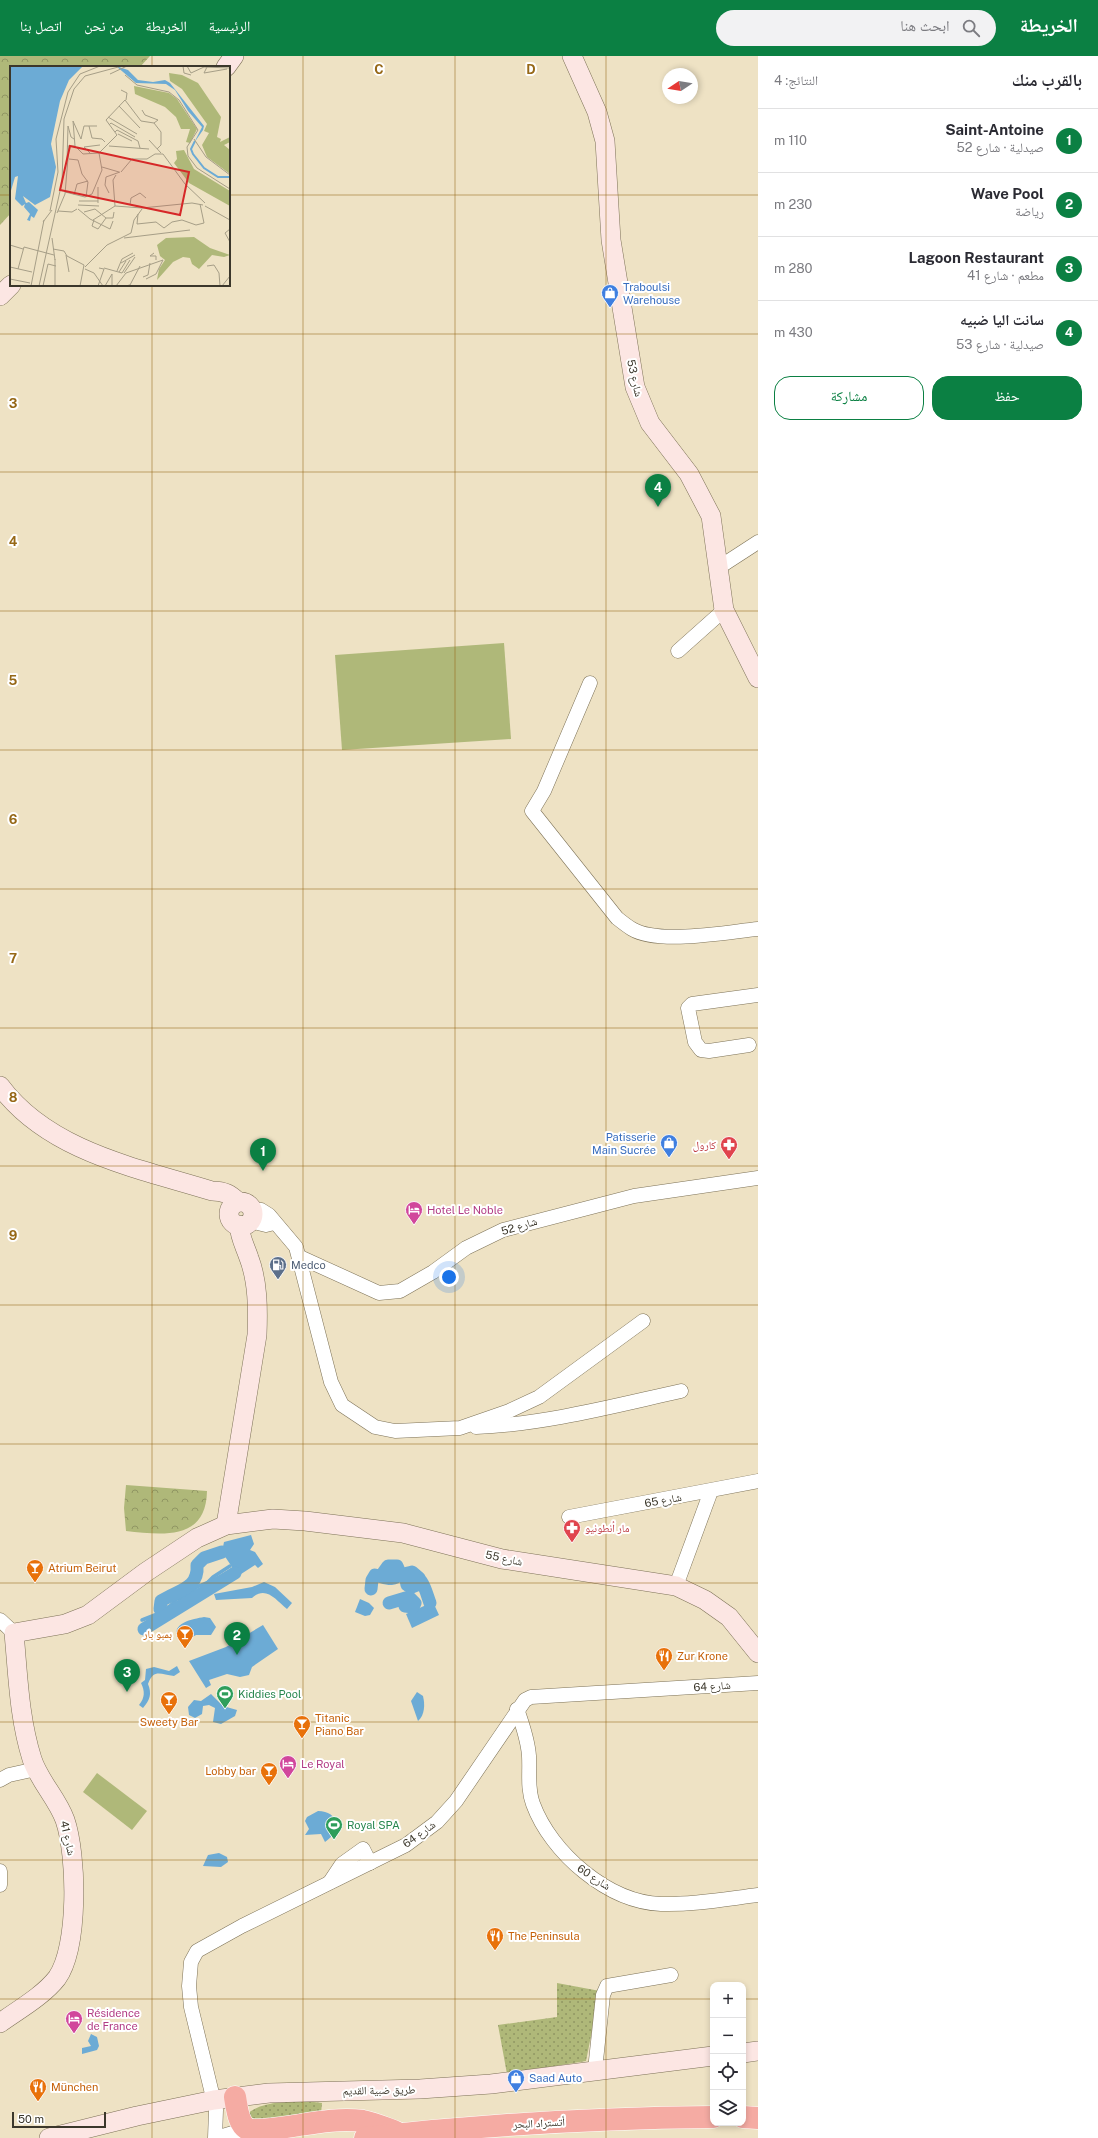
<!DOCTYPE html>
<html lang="ar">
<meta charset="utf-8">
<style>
body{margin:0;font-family:"Public Sans","Noto Naskh Arabic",sans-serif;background:#f2f2f3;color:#2b2b33;direction:rtl}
.controls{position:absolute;right:12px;bottom:12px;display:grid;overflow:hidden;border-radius:8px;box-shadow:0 2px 6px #0003}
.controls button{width:36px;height:36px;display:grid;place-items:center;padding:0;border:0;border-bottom:1px solid #e1e1e2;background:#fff;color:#2b2b33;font:20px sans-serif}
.compass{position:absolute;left:662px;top:12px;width:36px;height:36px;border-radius:50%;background:#fff;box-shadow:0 2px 6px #0003;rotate:258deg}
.scale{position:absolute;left:12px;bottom:10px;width:94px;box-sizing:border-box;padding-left:4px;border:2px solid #3b372b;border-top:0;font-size:11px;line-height:14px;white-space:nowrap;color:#3b372b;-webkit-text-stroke:3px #fff;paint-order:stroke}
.you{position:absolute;left:449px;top:1221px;width:14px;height:14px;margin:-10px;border:3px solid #fff;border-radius:50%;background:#1a73e8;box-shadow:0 0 0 6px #1a73e833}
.badge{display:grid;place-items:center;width:26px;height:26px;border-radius:50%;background:#0b8043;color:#fff;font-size:13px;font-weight:700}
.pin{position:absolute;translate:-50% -33px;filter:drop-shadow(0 1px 2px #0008)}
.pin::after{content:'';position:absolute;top:21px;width:14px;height:12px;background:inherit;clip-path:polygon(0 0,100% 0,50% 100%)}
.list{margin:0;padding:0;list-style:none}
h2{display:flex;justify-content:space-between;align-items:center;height:52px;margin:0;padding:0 16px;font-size:17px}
h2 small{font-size:13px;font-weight:400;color:#7c7c81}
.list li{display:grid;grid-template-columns:26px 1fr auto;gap:12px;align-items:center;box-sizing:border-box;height:64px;padding:0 16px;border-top:1px solid #e1e1e2}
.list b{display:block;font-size:15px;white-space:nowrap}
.list p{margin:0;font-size:13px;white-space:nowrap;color:#7c7c81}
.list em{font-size:13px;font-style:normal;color:#7c7c81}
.actions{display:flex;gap:8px;padding:12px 16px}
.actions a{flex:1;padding:9px 0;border:1px solid #0b8043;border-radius:16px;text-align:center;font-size:14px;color:#0b8043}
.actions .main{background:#0b8043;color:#fff}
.icon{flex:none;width:22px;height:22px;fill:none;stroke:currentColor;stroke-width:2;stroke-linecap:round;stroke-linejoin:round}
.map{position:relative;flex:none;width:758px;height:2082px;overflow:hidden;direction:ltr}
header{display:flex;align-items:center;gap:24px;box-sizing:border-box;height:56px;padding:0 20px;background:#0b8043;color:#fff}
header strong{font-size:19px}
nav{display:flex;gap:22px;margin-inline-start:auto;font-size:14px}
.search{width:280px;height:36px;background:#f2f2f3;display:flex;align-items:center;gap:10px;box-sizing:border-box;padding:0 14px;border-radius:22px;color:#7c7c81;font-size:15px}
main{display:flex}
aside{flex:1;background:#fff}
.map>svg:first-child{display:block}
</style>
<header>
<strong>الخريطة</strong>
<div class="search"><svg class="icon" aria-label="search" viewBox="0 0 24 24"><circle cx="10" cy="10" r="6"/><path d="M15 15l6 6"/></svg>ابحث هنا</div>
<nav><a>الرئيسية</a><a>الخريطة</a><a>من نحن</a><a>اتصل بنا</a></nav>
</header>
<main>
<aside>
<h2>بالقرب منك<small>النتائج: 4</small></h2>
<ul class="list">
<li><span class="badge">1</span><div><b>Saint-Antoine</b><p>صيدلية · شارع 52</p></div><em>110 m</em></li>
<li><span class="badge">2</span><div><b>Wave Pool</b><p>رياضة</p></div><em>230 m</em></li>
<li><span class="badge">3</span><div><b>Lagoon Restaurant</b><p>مطعم · شارع 41</p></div><em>280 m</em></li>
<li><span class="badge">4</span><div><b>سانت اليا ضبيه</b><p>صيدلية · شارع 53</p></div><em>430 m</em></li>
</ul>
<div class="actions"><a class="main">حفظ</a><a>مشاركة</a></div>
</aside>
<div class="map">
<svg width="758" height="2082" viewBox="0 0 758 2082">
<defs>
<pattern id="grass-dots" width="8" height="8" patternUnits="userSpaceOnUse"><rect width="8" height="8" fill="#afb879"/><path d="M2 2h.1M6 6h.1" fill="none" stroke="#909663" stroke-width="1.8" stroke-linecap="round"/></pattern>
<pattern id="forest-crowns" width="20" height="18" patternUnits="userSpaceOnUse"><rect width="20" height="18" fill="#afb879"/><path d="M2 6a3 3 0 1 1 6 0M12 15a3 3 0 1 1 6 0" fill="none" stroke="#909663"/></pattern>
</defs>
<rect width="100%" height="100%" fill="#eee2c4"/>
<g fill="url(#grass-dots)">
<polygon points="557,1927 600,1935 586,2005 507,2018 498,1969 557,1961"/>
<path d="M306,2045L322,2047L321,2058L261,2064L252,2062L248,2057C264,2045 287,2046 306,2045Z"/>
</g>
<g fill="url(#forest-crowns)">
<polygon points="0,0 150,0 140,11 11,11 11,157 0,169"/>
<path d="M126,1429L207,1435C206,1485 163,1479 126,1475L124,1452Z"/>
</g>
<g fill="#afb879">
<polygon points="504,587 511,683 342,694 335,599"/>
<polygon points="97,1717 147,1755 132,1774 83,1736"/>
</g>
<g fill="#6cabd5">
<polygon points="251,1479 254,1488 250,1494 255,1496 263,1508 258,1512 255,1509 238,1520 222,1496 224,1486"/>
<path d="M264,1526L275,1531L292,1547L287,1553C276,1544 266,1529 252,1542L216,1544L214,1538L252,1531Z"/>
<polygon points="360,1543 369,1547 374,1552 370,1559 365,1560 355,1556"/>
<polygon points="433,1546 439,1559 412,1572 406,1558"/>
<path d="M204,1561L210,1562L216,1571L211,1579H196L186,1585L178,1583C170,1567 193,1563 204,1561Z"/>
<polygon points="263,1569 278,1593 252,1611 249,1619 240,1621 227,1618 209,1624 211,1629 206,1632 189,1605 226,1591"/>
<path d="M177,1610L180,1616L174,1620C161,1619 154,1612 148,1628C152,1638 150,1644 143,1652L139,1649C145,1642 145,1635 141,1627L145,1624L146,1613L154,1611L169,1615Z"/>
<path d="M417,1636L423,1640C425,1648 425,1659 418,1665L411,1645Z"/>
<polygon points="211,1638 223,1650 237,1654 235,1660 221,1668 213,1666 215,1652 209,1649 203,1650 202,1658 195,1662 189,1659 188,1651 194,1644 201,1645"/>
<path d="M318,1755C339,1755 342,1775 325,1786L321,1778L305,1779L309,1773L305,1765L307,1761Z"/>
<polygon points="219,1797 227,1801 228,1806 221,1811 203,1810 208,1799"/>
<polygon points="91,1978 97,1981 99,1990 97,1994 82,1998 82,1992 91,1990 88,1985"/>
</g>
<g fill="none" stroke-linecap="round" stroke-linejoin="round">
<g stroke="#6cabd5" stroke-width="3.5">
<path d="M168,1551C182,1548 187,1536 199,1530C213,1524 219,1523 233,1513"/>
<polyline points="142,1564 165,1555 177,1543 200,1534 213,1521 230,1510"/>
<polyline points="145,1568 154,1561"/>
</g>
<g stroke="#6cabd5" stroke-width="13">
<path d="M371,1533L372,1524L375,1519C385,1521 393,1527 400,1517L397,1510H388L383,1517L384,1520C389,1523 393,1523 398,1519L396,1512L389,1511L384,1517L389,1521C397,1520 404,1518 412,1516L419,1522L417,1529L412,1531L407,1529L406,1524L408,1519C423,1517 426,1537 430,1547"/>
<polyline points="389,1547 409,1541 415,1547 413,1551 405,1550"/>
<path d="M160,1553L161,1545C178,1534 199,1533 197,1509L204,1502L222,1496"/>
<polyline points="144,1573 235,1517"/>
</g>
<defs>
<g id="street">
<polyline points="718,512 758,486"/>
<polyline points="678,595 724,554"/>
<path d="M590,627L544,735L532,755L617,862C622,866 627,870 632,873C659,889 727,876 758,873"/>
<polyline points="749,989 709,995 701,994 695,986 688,952 692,948 758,939"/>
<polyline points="251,1153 261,1154 269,1159 296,1191 331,1326 342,1349 375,1371 395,1375 460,1372 509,1355 539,1341 643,1265"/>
<polyline points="250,1165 266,1169 274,1167"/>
<polyline points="300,1201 379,1237 400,1235 433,1216 466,1192 503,1174 634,1140 758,1122"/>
<path d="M476,1371C546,1368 613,1350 681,1335"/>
<polyline points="569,1461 758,1425"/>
<polyline points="676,1530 711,1435"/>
<polyline points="0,1564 14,1577"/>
<path d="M517,1653C522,1667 528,1685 529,1700C530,1717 527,1732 533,1748C551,1797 608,1846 661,1848C693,1849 726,1843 758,1839"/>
<polyline points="0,1724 9,1719 36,1713"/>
<polyline points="0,1815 0,1829"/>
<polyline points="330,1826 342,1808 363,1793 370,1807"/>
<polyline points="595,2014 603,1939 607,1930 671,1919"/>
<polyline points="215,2082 216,2054 191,1951 189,1930 191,1906 197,1895 242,1870 406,1789 437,1766 456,1745 525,1644 531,1641 758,1627"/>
<polyline points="216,2082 246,2073"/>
</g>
<g id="secondary">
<polyline points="572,0 597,56 605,85 611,184 635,331 650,367 689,418 711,460 724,554 758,622"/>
<polyline points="226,11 234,0"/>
<polyline points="0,240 11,229"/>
<path d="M0,1030C49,1096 138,1112 212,1135C224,1135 230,1138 238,1146"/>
<circle cx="241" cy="1158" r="12"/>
<path d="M226,1469L257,1279C258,1253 258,1226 249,1202C245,1190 240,1182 239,1169"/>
<path d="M0,1967C18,1954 43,1940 57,1922C79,1891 77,1799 65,1764C57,1742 39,1725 32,1703C19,1662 18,1619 14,1577L65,1568L88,1559L146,1516L197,1482L226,1469L273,1463L305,1465L403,1477L502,1503L676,1530L705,1544L729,1561L758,1597"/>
<polyline points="743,1997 758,1995"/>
<polyline points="49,2082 137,2060 214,2044 269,2037 420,2033 491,2028 713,2000"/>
</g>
<g id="highway">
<path d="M235,2041C237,2052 238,2069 249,2074C287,2075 325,2060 363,2065C374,2067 385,2072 396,2076"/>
<polyline points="743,2061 758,2062"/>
<path d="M365,2082C481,2069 597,2062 713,2061"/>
</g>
</defs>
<use href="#street" stroke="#7d7257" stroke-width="15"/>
<use href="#secondary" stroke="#7d7257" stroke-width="20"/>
<use href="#highway" stroke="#fff" stroke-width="23"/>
<use href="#street" stroke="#fff" stroke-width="14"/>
<use href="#secondary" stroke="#fce6e3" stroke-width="19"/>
<use href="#highway" stroke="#f5aba3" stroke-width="22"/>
</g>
<path fill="none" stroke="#966817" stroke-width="1" stroke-opacity="0.55" d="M152,0V11M303,0V2082M455,0V2082M606,0V2082M0,139H11M229,139H758M152,229V2082M0,278H758M0,416H758M0,555H758M0,694H758M0,833H758M0,972H758M0,1110H758M0,1249H758M0,1388H758M0,1527H758M0,1666H758M0,1804H758M0,1943H713M743,1943H758"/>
<defs>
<symbol id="shop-pin" viewBox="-11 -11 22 30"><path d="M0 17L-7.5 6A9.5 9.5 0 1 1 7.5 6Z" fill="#3f7fe0" stroke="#fff"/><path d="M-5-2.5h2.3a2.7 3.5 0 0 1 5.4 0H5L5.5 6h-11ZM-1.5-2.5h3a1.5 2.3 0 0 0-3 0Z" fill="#fff"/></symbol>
<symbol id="pharmacy-pin" viewBox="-11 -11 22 30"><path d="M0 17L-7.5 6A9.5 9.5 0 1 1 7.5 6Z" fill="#e0444e" stroke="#fff"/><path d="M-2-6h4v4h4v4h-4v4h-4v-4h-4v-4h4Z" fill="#fff"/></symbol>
<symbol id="hotel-pin" viewBox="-11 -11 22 30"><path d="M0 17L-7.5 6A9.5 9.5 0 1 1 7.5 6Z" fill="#d1479c" stroke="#fff"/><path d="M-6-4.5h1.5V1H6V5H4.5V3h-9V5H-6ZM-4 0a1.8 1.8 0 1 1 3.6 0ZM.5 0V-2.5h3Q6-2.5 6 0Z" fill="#fff"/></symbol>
<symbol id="fuel-pin" viewBox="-11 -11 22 30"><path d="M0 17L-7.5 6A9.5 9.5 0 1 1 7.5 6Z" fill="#5c6f8a" stroke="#fff"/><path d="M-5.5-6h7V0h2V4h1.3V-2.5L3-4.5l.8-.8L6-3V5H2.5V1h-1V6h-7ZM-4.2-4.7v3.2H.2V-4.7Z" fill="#fff"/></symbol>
<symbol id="bar-pin" viewBox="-11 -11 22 30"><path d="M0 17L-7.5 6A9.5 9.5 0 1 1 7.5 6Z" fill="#e8710a" stroke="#fff"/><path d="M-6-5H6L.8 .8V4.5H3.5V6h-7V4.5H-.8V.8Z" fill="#fff"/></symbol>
<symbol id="restaurant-pin" viewBox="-11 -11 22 30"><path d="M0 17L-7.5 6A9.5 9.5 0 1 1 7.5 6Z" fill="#e8710a" stroke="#fff"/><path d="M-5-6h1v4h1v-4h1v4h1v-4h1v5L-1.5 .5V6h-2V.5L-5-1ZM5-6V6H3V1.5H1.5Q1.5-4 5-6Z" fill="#fff"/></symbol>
<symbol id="stadium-pin" viewBox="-11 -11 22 30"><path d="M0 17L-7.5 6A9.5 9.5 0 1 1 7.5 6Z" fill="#2e9e5b" stroke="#fff"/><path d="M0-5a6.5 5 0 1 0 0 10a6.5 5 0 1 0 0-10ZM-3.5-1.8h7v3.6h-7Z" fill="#fff"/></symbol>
</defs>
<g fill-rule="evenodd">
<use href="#shop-pin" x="600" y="227" width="20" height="27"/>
<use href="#shop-pin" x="659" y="1077" width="20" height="27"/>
<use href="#pharmacy-pin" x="719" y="1079" width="20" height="27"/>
<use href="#hotel-pin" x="404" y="1144" width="20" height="27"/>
<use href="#fuel-pin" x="268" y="1199" width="20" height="27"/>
<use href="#pharmacy-pin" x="562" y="1462" width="20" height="27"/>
<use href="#bar-pin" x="25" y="1502" width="20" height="27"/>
<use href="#bar-pin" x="175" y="1568" width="20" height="27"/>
<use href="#restaurant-pin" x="654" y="1590" width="20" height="27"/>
<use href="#stadium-pin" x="215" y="1628" width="20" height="27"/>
<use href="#bar-pin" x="159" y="1634" width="20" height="27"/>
<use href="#bar-pin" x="292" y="1658" width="20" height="27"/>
<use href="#hotel-pin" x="278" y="1698" width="20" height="27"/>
<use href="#bar-pin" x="259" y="1705" width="20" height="27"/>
<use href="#stadium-pin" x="324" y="1759" width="20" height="27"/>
<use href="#restaurant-pin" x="485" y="1870" width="20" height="27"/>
<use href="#hotel-pin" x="64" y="1953" width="20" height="27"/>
<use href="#shop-pin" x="506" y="2012" width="20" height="27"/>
<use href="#restaurant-pin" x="28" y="2021" width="20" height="27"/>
</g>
<g text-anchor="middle" stroke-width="4" stroke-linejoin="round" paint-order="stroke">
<g font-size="11" fill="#366cbe" stroke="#fff" text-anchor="start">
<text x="623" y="235">Traboulsi<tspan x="623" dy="13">Warehouse</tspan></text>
<text x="656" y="1085" text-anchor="end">Patisserie<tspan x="656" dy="13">Main Sucrée</tspan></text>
<text x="529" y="2026">Saad Auto</text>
</g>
<g font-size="11" fill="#3b372b" stroke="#fff">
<text transform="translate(635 322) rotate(77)" y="4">شارع 53</text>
<text transform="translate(519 1170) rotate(-17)" y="4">شارع 52</text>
<text transform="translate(663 1444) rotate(-10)" y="4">شارع 65</text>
<text transform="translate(504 1502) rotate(12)" y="4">شارع 55</text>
<text transform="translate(712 1630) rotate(-4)" y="4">شارع 64</text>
<text transform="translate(419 1778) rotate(-36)" y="4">شارع 64</text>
<text transform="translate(68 1782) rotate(77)" y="4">شارع 41</text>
<text transform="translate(594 1821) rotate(33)" y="4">شارع 60</text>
<text transform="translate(379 2034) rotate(-1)" y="4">طريق ضبية القديم</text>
<text transform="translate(539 2067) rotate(-3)" y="4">أتستراد البحر</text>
</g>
<g font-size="11" fill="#be3a42" stroke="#fff" text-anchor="end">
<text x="716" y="1093">كارول</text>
<text x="585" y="1476" text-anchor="start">مار أنطونيو</text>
</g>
<g font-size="11" fill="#b23c85" stroke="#fff" text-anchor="start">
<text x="427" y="1158">Hotel Le Noble</text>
<text x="301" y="1712">Le Royal</text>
<text x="87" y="1961">Résidence<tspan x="87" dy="13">de France</tspan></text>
</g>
<g font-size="11" fill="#4e5e75" stroke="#fff" text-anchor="start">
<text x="291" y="1213">Medco</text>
</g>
<g font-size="11" fill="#c56008" stroke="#fff" text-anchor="start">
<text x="48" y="1516">Atrium Beirut</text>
<text x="172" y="1582" text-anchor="end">بمبو بار</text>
<text x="677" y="1604">Zur Krone</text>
<text x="315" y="1666">Titanic<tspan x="315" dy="13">Piano Bar</tspan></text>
<text x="169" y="1670" text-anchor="middle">Sweety Bar</text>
<text x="256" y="1719" text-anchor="end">Lobby bar</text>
<text x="508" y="1884">The Peninsula</text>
<text x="51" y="2035">München</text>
</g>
<g font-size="11" fill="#27864d" stroke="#fff" text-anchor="start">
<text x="238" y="1642">Kiddies Pool</text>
<text x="347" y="1773">Royal SPA</text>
</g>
</g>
<g transform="translate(10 10)">
<rect width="220" height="220" fill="#eee2c4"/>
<path d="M159,7L172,9L188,17L211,51L207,71L211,73L210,76L220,71V76L214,79L220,84V108L197,91L192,79L199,67L194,65L197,58L172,23L160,15ZM124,20L159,27L167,33L187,63L180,77L176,76L180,63H171L166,51L155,41L125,28ZM174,84L184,103L220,125V140L179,117L164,97L167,93L166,85ZM184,171L200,182L220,189L214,191L202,189L189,203L182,198L180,192L173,191L163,196L147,214L149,203L155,194L150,190L147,179L156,172Z" fill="#afb879"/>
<path d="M0,0H73L59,14L50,35L41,78L46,101L40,131L25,139L13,130L16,137L19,136L28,144L24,152L21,150L20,155L17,154L20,148L14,141L15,138L12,140L5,133L8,110L5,111L0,128ZM106,0L118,4L128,14L143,16L155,14L160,17L194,60L193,64L184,77L192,61L178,45L165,24L156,18L126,17Z" fill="#6cabd5"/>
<path fill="none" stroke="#6cabd5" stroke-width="2" d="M185,75L181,83L183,88L194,102L208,111H220"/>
<path fill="none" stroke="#a69e87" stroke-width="1" d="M173,0L174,7L181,9M177,0L181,7L194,1L220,2M197,1L194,7L217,3M100,8L117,0M115,9L127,19L159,26L169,34L188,64L177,81L178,90L187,102L220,123M111,24L117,27L116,34M109,40L130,62M132,44L135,49L148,54L144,57M98,51L127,68M144,57L151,66V79L147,83M99,59L101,57L125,71M79,60L82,72L92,73L95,76M105,66L107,64L128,75L130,82M108,68L122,75M184,73L196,91L220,109M139,74L151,87M57,80H65L73,88L89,87M65,80L63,55L71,73L74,60H87M99,80L139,83M80,87L74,81L90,79M89,87L107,69L96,54L115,34L131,55L144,57M59,93L68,94L72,108L78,116L76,131M57,95L58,60L61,71L64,73M92,101L109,106M111,106L122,93H137L145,88H153L175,118L195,137M55,126L75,131L82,128L92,104L89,87M99,127L95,119L96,111L110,106M64,129L67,118L78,115M69,135H88M88,137V121M68,139L89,140M120,139L121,132L130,127L136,132M105,140L103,114L106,109M195,140L220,154M132,142L182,137L193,139M68,143L80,153L100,163L103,155M40,145L48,106L46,73L58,26L70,8L90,0M48,145L62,146L67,143M74,146L85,143L96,152H103L104,146M47,147L55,128L59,80M128,148L127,158L146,156L154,162L162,156L172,154L186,159L194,157L190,138M83,154L105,140L132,142M84,154L82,160L88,163L96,152M33,156L42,144M220,163L215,167L220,176M42,172L45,194M114,172L180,164M0,179L13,183M43,183L54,185L57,190L74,199L70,220M144,187L140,190H146V194M56,189L59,206M111,197L125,189M197,200L204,199L209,207L210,220M0,201L22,206M75,201L97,179L121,167L124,154L132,143M94,202L112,207L120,194M8,203L14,181L44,189M75,203L84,207L93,220M107,205L112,193L123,187M109,206L116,195M114,207L125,191M133,211L138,209L140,197M0,213L20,217M21,220L34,154M29,220L52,116L54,53L64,23L75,10L112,0M33,220L38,198L46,200M45,220V193M88,220L94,203L89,202M95,220L102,208V220M106,220L116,207L153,194L146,208L136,213M115,220L120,219L130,200M212,220L220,210"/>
<path fill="#d62828" fill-opacity="0.15" stroke="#d62828" stroke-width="2" d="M60,80L179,106L170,149L50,124Z"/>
<rect width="220" height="220" fill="none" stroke="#3b372b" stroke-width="2"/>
</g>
<g font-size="13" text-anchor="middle" font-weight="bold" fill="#966817" stroke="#fff" stroke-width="4" stroke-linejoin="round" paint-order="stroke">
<text x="379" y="18">C</text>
<text x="531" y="18">D</text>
<text x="13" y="352">3</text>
<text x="13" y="490">4</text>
<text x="13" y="629">5</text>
<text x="13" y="768">6</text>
<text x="13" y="907">7</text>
<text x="13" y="1046">8</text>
<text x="13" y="1184">9</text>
</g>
</svg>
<div class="controls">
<button>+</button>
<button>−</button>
<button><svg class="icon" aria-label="locate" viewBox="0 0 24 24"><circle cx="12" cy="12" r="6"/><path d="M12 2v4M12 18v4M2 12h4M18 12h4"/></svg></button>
<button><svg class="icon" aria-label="layers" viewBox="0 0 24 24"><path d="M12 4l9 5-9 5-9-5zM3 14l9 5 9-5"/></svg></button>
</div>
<svg class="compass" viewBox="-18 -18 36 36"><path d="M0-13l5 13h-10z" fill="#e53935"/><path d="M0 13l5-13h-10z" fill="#7c7c81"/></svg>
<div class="scale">50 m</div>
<div class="you"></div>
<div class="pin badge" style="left:263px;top:1115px">1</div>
<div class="pin badge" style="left:237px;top:1599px">2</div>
<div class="pin badge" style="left:127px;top:1636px">3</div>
<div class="pin badge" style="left:658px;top:451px">4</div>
</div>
</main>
